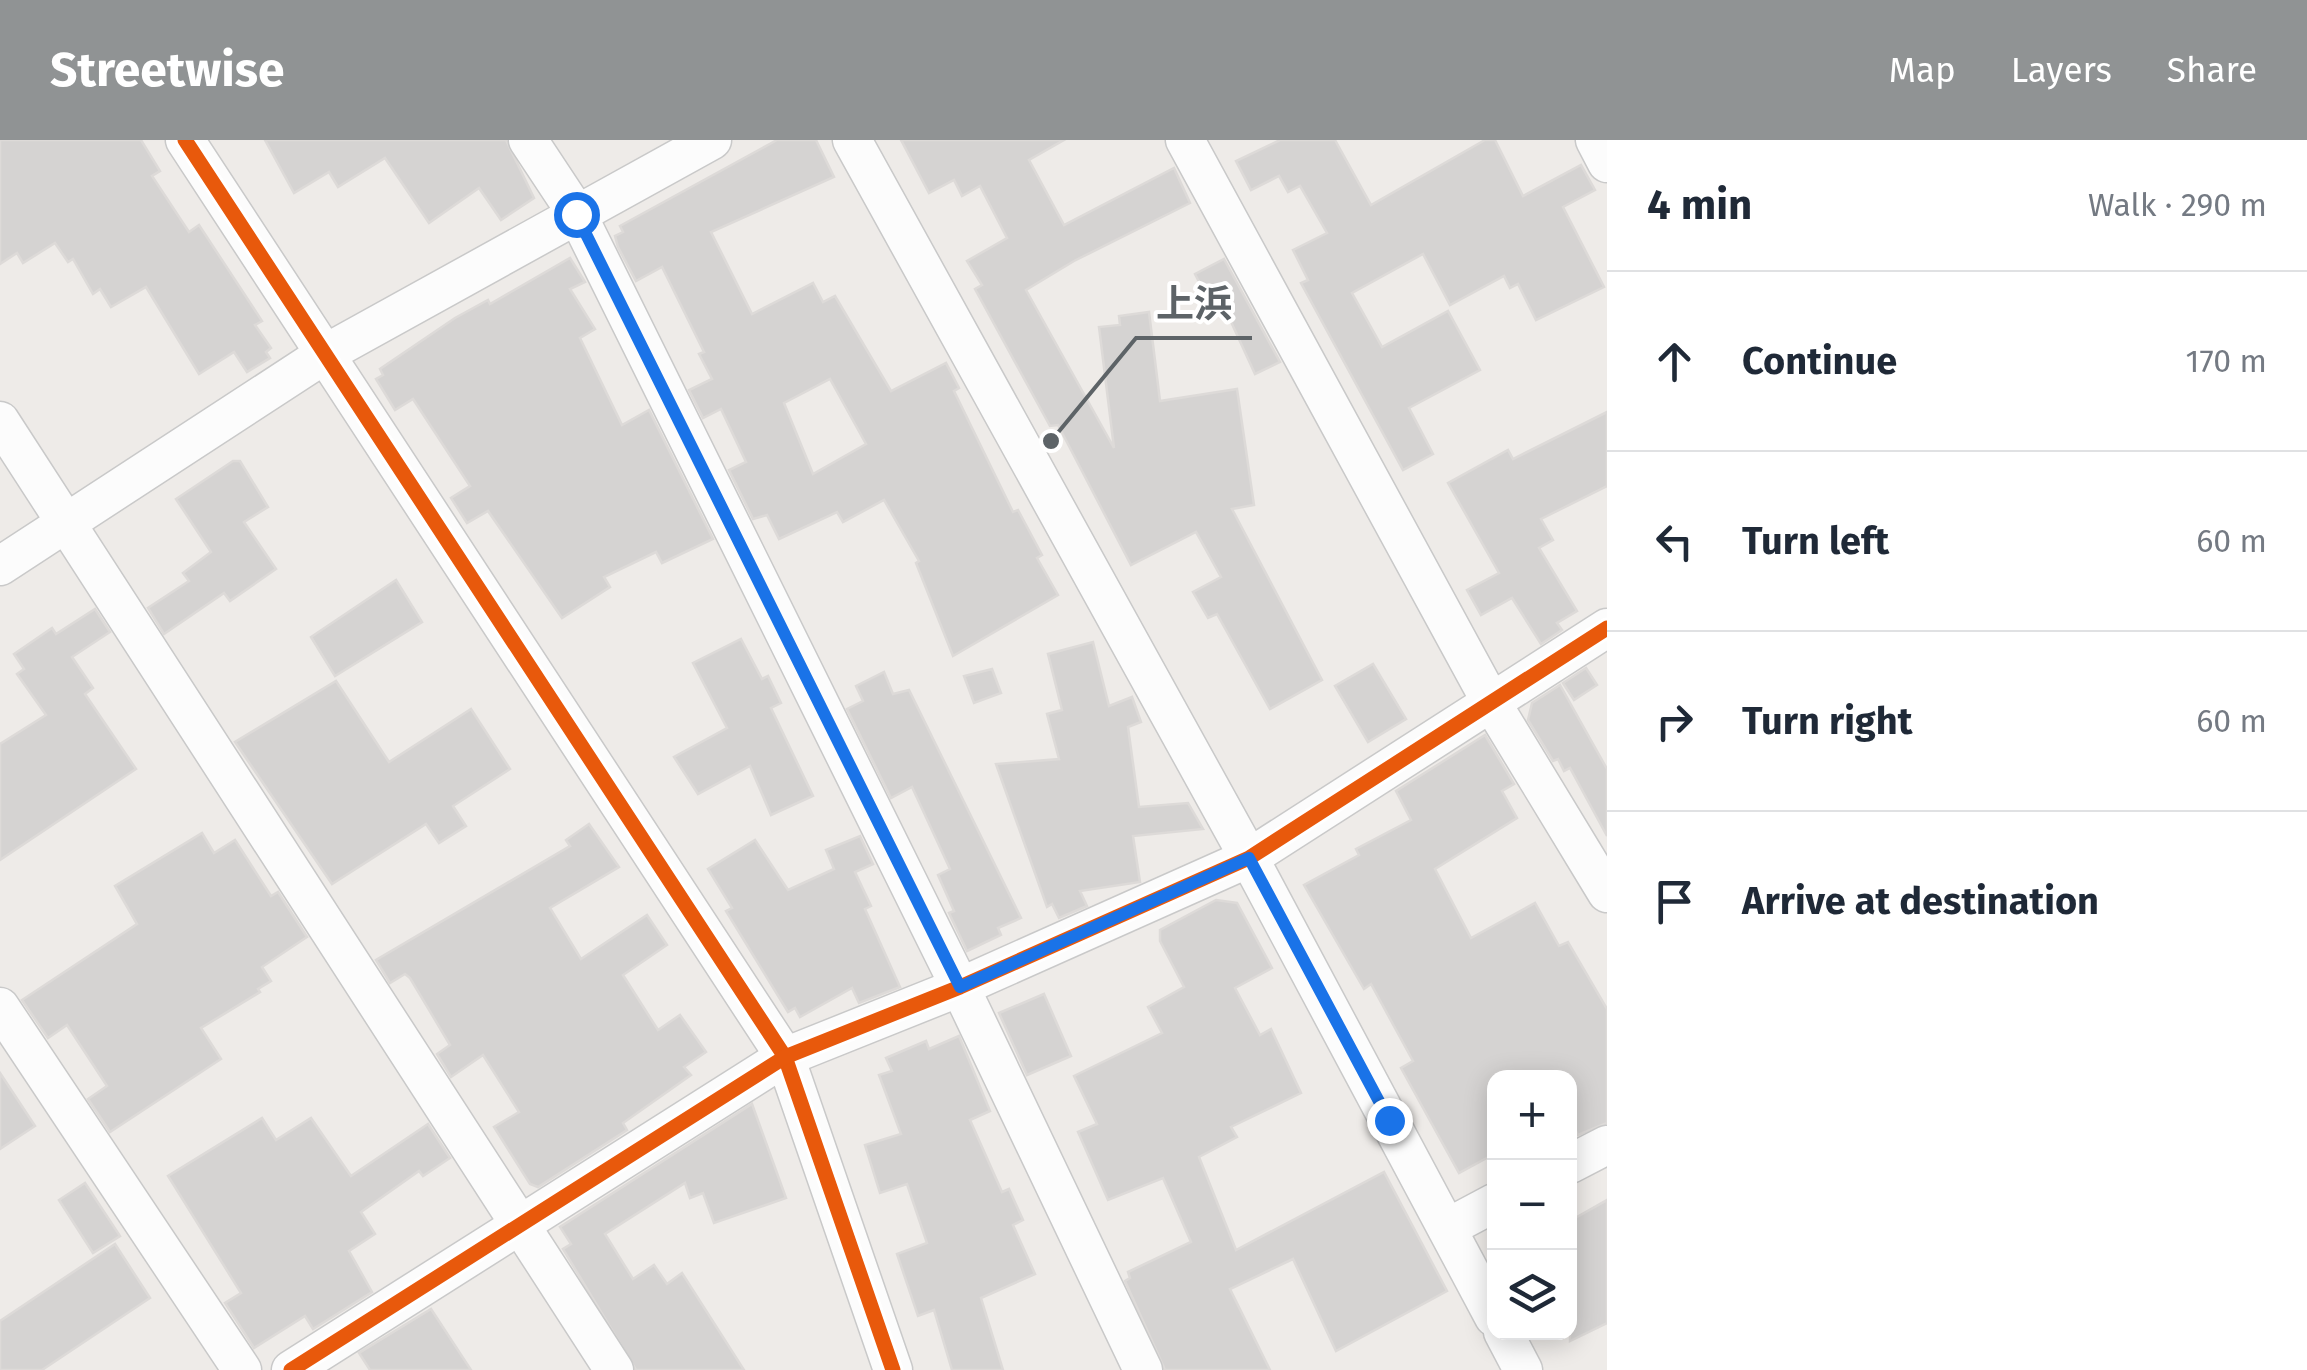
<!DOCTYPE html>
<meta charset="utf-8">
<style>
body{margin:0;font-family:"Fira Sans","Noto Sans JP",sans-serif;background:#f2f2f3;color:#1f2937}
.controls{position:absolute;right:30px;bottom:30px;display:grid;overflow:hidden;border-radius:20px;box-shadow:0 5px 25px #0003}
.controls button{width:90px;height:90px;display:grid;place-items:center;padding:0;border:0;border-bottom:2px solid #e0e1e3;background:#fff;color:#1f2937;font:50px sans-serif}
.stop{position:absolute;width:30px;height:30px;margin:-22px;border:8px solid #1a73e8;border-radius:50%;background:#fff}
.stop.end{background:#1a73e8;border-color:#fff;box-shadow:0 2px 10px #0008}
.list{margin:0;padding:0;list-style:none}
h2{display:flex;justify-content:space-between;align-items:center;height:130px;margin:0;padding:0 40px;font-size:42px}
h2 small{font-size:32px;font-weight:400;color:#747a83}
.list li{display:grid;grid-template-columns:65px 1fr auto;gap:30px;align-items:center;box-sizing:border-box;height:180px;padding:0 40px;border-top:2px solid #e0e1e3}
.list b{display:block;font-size:38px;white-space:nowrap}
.list em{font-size:32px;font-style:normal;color:#747a83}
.icon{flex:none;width:55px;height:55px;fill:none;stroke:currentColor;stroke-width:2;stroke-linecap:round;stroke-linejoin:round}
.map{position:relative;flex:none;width:1607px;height:1230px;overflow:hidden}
header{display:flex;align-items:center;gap:60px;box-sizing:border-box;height:140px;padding:0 50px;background:#909394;color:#fff}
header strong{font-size:48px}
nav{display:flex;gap:55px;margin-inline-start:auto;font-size:35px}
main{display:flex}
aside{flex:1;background:#fff}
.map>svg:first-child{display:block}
</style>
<header>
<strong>Streetwise</strong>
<nav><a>Map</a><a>Layers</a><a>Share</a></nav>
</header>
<main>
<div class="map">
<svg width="1607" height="1230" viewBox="0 0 1607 1230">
<rect width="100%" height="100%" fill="#eeebe8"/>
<g fill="#d5d3d2" stroke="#dddad8" stroke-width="2.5" fill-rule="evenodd">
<polygon points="0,0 141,0 160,31 152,36 189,92 199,85 262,181 255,185 271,208 266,212 270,218 247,232 234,212 199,234 146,147 111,167 100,149 93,154 73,119 68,122 55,103 23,123 17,113 0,124"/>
<polygon points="265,0 506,0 534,58 501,80 479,48 429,83 385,18 338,47 329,32 294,53"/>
<path d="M777,0H816L834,37L711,92L752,174L813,143L823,162L835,156L891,251L946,223L959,248L954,251L1013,372L1018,370L1042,415L1037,418L1058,455L953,516L916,423L919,421L884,360L843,382L837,372L779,399L767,375L753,379L729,330L746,322L721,269L703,278L689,250L712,239L699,214L704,212L662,127L636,141L618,107L615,96L623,92L620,86ZM830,239L866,304L813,334L784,263Z"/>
<polygon points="901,0 1064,0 1029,20 1064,85 1174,28 1190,63 1074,121 1026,150 1114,308 1099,187 1120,185 1119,176 1149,172 1160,261 1237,249 1254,365 1232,369 1322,540 1270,569 1217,474 1208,478 1193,452 1221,437 1196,392 1131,425 1058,285 1050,286 975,149 982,145 967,121 1007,98 980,46 962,56 954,40 929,53"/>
<polygon points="1280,0 1335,0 1371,65 1485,0 1495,0 1523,56 1581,25 1595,50 1563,67 1604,147 1536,180 1518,144 1510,148 1504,136 1450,165 1423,114 1352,153 1382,207 1448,171 1480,230 1409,268 1433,314 1403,330 1301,143 1308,140 1293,110 1327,93 1300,46 1288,52 1279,36 1251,50 1236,21"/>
<polygon points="570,118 585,142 570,149 595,189 580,198 622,285 649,270 713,399 662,423 656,412 604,437 610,447 562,478 488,371 467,383 451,358 470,346 413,259 395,270 376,239 383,235 380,229 455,178 488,160 490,164"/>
<polygon points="1224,119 1280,222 1255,234 1221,160 1211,165 1195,134"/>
<polygon points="1607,272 1607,346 1541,379 1553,400 1539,408 1577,471 1557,483 1562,490 1541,504 1512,458 1481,475 1467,450 1499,433 1448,343 1508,310 1513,319"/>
<polygon points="233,321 240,321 268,367 244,382 276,429 230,461 224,453 164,494 148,468 189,441 183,433 211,412 176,359"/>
<polygon points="396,440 422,482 335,536 311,497"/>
<polygon points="95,469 110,492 72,517 93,548 85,554 136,629 0,720 0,604 46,575 17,534 24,529 14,514 52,488 56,494"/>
<polygon points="741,499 762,539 768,536 781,563 771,568 813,656 771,675 750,626 698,654 674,617 727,588 693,523"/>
<polygon points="1093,502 1109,566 1132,557 1141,582 1128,587 1139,667 1188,663 1203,689 1133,696 1140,742 1080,751 1087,766 1059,778 1052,764 1047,767 996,624 1059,619 1047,574 1062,570 1048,514"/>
<polygon points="1373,524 1406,579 1368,602 1335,546"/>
<polygon points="1586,528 1597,545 1574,560 1563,543"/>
<polygon points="992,529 1001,553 974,563 964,536"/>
<polygon points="884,532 893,554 909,550 1021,778 998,788 1001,795 967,811 949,773 954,771 938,735 950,729 912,647 891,658 847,569 863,561 856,546"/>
<polygon points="336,541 389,622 471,569 510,629 453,666 466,686 439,703 426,684 332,744 235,602"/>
<polygon points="1560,545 1607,629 1607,696 1570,628 1564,631 1558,619 1553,621 1528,580 1532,563"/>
<polygon points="1485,595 1514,644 1502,651 1517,678 1435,729 1471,798 1535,763 1559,806 1568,802 1607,869 1607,983 1578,995 1570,979 1570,938 1494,938 1494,1014 1459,1033 1401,928 1413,921 1371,844 1364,849 1304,745 1359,715 1356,709 1411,680 1396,651"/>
<polygon points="589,684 619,727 550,768 581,819 647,775 667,805 623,835 658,890 680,875 706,912 684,927 691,935 623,983 627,990 538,1047 530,1044 494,987 519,972 483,915 451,937 437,914 450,905 410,838 405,834 390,843 376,820 570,706 566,700"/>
<polygon points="202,693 214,713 235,700 271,756 278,752 307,797 262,827 271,841 258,849 260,852 201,888 221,919 110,992 88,959 107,946 67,885 48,898 22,860 137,784 115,746"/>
<polygon points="860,696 873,724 855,732 871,766 865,769 900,847 859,863 852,848 800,877 795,868 788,872 726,771 732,768 708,729 755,700 788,750 834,729 826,710"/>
<polygon points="1216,760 1237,763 1272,828 1235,848 1260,895 1271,889 1301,953 1231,987 1237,997 1199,1017 1236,1110 1384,1032 1447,1151 1336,1211 1293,1119 1230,1149 1270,1230 1165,1230 1125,1141 1130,1138 1128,1132 1191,1102 1163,1038 1108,1060 1078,992 1097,984 1074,936 1162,893 1148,867 1184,847 1160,801 1160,790"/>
<polygon points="1044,854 1071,916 1027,935 999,873"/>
<polygon points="959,896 990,971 970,980 1002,1052 1009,1049 1023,1080 1013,1085 1035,1134 981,1158 1003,1230 952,1230 934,1170 918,1176 897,1114 927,1103 907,1044 880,1053 865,1005 901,994 879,935 892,931 886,918 926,901 929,909"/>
<polygon points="0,933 35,986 0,1009"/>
<polygon points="752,964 786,1058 714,1083 703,1053 690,1058 685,1043 605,1094 633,1139 654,1125 667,1144 682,1133 744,1230 636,1230 563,1109 571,1104 560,1087"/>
<polygon points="262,978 276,1000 311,978 351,1036 428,984 450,1018 423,1036 419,1031 361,1072 375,1094 349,1111 372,1152 313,1189 305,1176 254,1208 225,1163 241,1153 168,1036"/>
<polygon points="85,1043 120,1096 93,1113 59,1060"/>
<polygon points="1607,1060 1607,1183 1570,1201 1570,1081"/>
<polygon points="115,1104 150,1158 42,1230 0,1230 0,1181"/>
<polygon points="431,1169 471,1230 370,1230 359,1213"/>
</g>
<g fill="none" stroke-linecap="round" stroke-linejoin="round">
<defs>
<g id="minor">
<polyline points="185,0 785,917 893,1230"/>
<polyline points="528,0 577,74 960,847 1143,1230"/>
<polyline points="852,0 1249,718 1494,1177"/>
<polyline points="1185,0 1491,562 1607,753"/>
<polyline points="1595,0 1607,23"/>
<polyline points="0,281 614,1230"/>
<polyline points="0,426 325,214 712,0"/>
<polyline points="0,867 242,1230"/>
<polyline points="1570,1024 1607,1005"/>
<polyline points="1447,1088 1494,1063"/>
<polyline points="1503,1192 1523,1230"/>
<polyline points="291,1230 785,917 960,847 1249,718 1607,488"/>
</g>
</defs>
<use href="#minor" stroke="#c9c9c9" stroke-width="41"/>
<use href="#minor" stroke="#fcfcfc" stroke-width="38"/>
<defs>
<g id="cycleway">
<polyline points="185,0 785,917 893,1230"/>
<polyline points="291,1230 785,917 960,847 1249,718 1607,488"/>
</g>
</defs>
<use href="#cycleway" stroke="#fff" stroke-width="21"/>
<use href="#cycleway" stroke="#e8590c" stroke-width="15"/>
</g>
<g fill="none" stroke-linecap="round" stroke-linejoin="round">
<polyline stroke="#1a73e8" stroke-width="12" points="576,74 960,847 1249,718 1389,980"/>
</g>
<path fill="none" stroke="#5d6367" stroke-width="4" d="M1051 301L1136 198H1252"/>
<circle fill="#5d6367" stroke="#fff" stroke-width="4" cx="1051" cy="301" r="10"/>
<g font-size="38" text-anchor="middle" font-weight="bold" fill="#5d6367" stroke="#fff" stroke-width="8" stroke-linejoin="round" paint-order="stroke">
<text x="1194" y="177">上浜</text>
</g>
</svg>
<div class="controls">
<button>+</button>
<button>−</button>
<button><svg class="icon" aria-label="layers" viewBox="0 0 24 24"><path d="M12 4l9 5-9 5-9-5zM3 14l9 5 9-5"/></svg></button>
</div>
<div class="stop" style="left:576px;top:74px"></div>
<div class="stop end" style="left:1389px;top:980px"></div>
</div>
<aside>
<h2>4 min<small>Walk · 290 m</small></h2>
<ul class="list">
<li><svg class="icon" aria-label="ahead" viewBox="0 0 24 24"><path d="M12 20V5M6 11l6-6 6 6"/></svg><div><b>Continue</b></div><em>170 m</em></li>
<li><svg class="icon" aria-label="left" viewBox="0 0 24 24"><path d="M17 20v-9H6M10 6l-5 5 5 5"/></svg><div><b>Turn left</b></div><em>60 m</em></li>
<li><svg class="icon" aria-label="right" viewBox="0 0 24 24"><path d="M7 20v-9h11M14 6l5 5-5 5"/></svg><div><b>Turn right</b></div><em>60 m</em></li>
<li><svg class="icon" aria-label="arrive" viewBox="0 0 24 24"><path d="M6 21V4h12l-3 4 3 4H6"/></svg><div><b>Arrive at destination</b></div></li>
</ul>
</aside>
</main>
